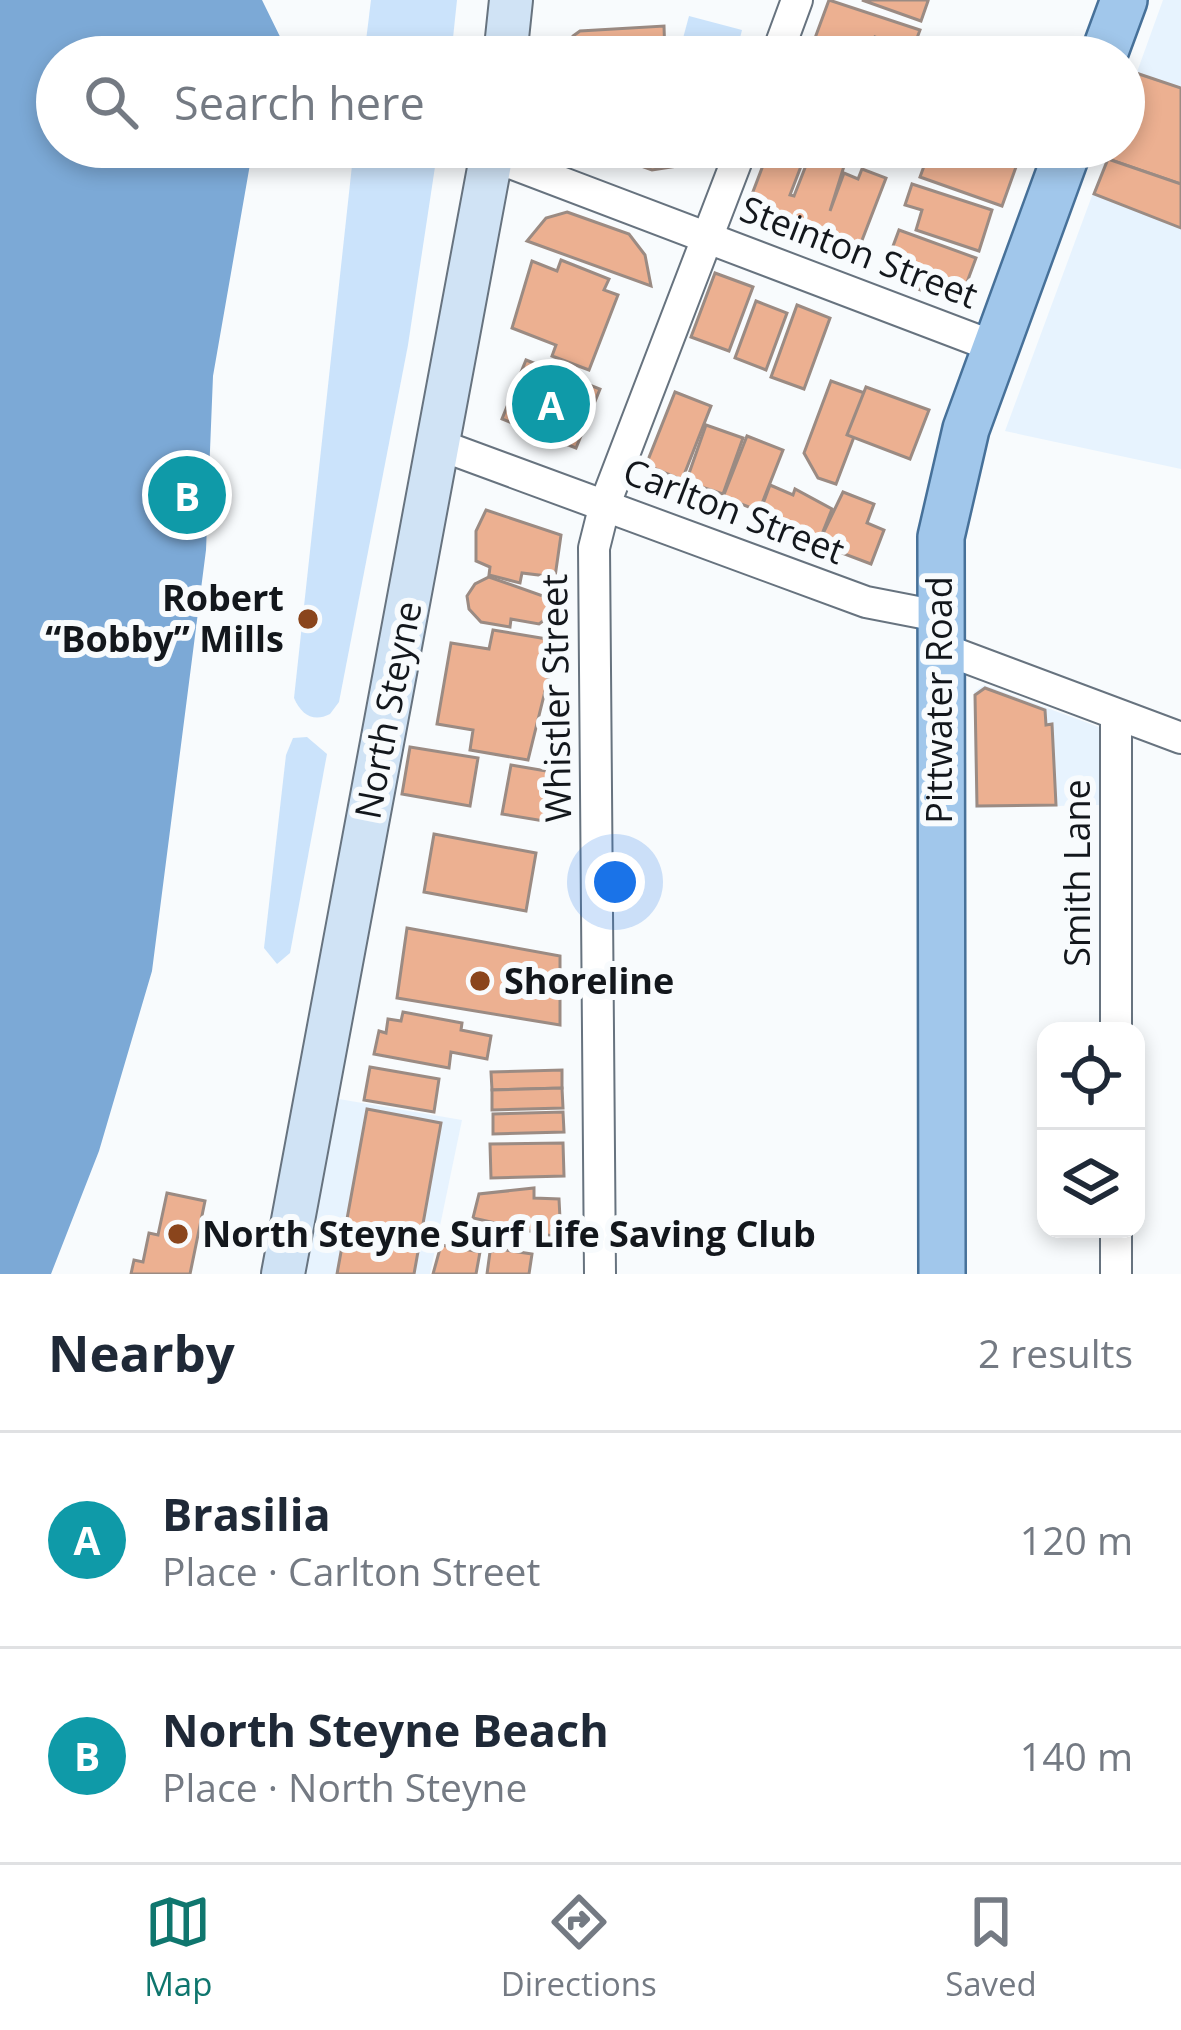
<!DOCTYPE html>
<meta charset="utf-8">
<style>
body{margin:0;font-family:"Open Sans",sans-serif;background:#f6f6f7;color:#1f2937}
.controls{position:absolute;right:36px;bottom:36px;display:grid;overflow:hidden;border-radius:24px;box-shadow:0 6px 18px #0003}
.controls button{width:108px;height:108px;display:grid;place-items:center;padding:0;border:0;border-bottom:3px solid #e0e1e3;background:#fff;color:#1f2937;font:60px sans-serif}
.you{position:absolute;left:615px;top:882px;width:42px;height:42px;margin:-30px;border:9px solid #fff;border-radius:50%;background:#1a73e8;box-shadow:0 0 0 18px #1a73e833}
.badge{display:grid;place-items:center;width:78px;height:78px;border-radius:50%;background:#0f766e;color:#fff;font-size:39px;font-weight:700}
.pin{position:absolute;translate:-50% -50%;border:6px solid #fff;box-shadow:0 3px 12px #0006}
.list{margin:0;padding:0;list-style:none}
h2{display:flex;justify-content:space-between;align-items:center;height:156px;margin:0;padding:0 48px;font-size:51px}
h2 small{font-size:39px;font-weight:400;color:#747a83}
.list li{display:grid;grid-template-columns:78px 1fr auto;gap:36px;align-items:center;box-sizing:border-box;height:216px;padding:0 48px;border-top:3px solid #e0e1e3}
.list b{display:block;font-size:45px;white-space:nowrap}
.list p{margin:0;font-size:39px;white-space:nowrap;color:#747a83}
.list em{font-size:39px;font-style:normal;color:#747a83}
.icon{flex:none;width:66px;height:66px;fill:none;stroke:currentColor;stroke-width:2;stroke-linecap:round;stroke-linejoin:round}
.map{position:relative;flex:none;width:1181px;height:1274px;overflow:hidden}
.search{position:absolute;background:#fff;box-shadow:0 6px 18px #0003;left:36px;right:36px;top:36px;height:132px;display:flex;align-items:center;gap:30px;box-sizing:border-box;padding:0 42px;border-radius:66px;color:#747a83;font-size:45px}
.sheet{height:588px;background:#fff}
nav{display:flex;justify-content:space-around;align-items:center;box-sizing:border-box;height:168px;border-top:3px solid #e0e1e3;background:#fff;font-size:33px;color:#747a83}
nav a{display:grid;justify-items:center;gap:6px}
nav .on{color:#0f766e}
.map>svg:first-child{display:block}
</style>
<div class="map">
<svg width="1181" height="1274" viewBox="0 0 1181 1274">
<rect width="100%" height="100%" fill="#f8fbfd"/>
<g fill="#e7f3fe">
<polygon points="1163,0 1181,0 1181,469 1005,431 1110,147 1124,147 1124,108"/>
<polygon points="984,685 1099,727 1099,805 975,808 974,692"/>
<polygon points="333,1098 462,1120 430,1274 305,1274"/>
</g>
<g fill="#cbe3fb">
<polygon points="371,0 457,0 451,57 364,57"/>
<polygon points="689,16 742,30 735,57 682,42"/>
<path d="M354,147H438L408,345L339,702L330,714C313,723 301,714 294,698Z"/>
<polygon points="307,737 327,754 290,953 277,964 264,948 286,755 293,738"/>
</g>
<polygon fill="#7ca9d6" points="0,0 262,0 290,57 57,57 57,147 253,147 213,376 206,550 152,971 99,1151 51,1274 0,1274"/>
<g fill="#ecb091" stroke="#9b8b83" stroke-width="3">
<polygon points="829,0 920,30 910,57 882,57 888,42 875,37 868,57 815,38"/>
<polygon points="862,0 926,0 928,1 921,21"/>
<polygon points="664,26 665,57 574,57 573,36 580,31"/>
<polygon points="812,42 853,57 807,57"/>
<polygon points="1139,74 1181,88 1181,184 1108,159 1112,147 1124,147 1124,115"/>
<polygon points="629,147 690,147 677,166 652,170 641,166"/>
<polygon points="770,147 808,148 790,195 794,196 812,150 845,163 830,211 844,173 858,179 862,169 886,178 854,261 743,218"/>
<polygon points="931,147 958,147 1016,167 1002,206 920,177"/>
<polygon points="979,147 1024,147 1019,164"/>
<polygon points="1108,159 1181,184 1181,228 1094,194"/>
<polygon points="912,184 992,210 979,251 916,230 922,210 905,205"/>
<polygon points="567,212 629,234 645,255 651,286 527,241 546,218"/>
<polygon points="899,230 976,258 963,293 925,279 921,290 901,283 905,272 886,265"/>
<polygon points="561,260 609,279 604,290 618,295 589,370 552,356 556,345 512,328 532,261 557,271"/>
<polygon points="715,273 753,287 729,351 691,337"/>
<polygon points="756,301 787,313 766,370 735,358"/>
<polygon points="797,305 830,318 804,389 771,377"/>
<polygon points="526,360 600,389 576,448 502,419"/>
<polygon points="831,381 870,395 836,484 818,478 804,453"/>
<polygon points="866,387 929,410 910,459 847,435"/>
<polygon points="675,392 711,406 682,480 646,465"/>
<polygon points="706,425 743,438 723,494 686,482"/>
<polygon points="747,436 783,450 759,511 723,497"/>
<polygon points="770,485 793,495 795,489 832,509 818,544 757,520"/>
<polygon points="843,492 874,504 867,523 884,530 871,564 818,544"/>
<polygon points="486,510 561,535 555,577 522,573 520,583 489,575 490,567 476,561 476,531"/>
<polygon points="489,577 543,596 553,609 550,616 539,624 511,619 510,627 481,622 469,609 467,596 475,584"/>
<polygon points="493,630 547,639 541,669 550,671 528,760 470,750 473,730 437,724 451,643 489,649"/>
<polygon points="985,688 1045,710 1046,725 1052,724 1056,805 977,806 975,695"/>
<polygon points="410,747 478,758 470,806 402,794"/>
<polygon points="511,765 564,774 556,823 502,814"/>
<polygon points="434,834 536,853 526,911 424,892"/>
<polygon points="407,928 560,956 560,1025 397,998"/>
<polygon points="403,1012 462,1023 461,1030 491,1036 487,1059 451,1052 449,1068 374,1054 379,1031 386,1033 388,1019 401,1021"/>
<polygon points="370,1067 439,1079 434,1112 364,1100"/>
<polygon points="562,1070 562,1088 492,1090 491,1072"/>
<polygon points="562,1088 563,1108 492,1110 492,1090"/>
<polygon points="367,1109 441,1123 414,1274 337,1274"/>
<polygon points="563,1112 564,1132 493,1134 493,1114"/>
<polygon points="563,1143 564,1176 491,1178 490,1144"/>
<polygon points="534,1188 534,1198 559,1199 561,1238 473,1218 479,1194"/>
<polygon points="167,1193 205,1201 190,1274 131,1274 134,1260 143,1262 149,1233 158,1235"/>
<polygon points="441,1245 480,1252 476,1274 433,1274"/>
<polygon points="499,1249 532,1254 529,1274 487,1274 490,1252"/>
</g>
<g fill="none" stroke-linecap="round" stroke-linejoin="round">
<defs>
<g id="minor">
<polyline points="776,57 797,0"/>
<polyline points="492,156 995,347"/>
<polyline points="437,444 866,602 938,616"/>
<polyline points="938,647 1181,738"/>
<polyline points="1116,1031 1116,715"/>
<polyline points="1116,1229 1116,1274"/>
<polyline points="600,1274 594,548 605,504 742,147"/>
</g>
<g id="secondary">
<polyline points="505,57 511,0"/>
<polyline points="283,1274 493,147"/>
</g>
<g id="primary">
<polyline points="1103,57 1124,0"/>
<polyline points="942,1274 941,537 966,429 1069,147"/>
</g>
</defs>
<use href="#minor" stroke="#67737f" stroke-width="34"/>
<use href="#secondary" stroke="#67737f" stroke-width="46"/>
<use href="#primary" stroke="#477199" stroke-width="50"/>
<use href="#minor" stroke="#fff" stroke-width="30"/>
<use href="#secondary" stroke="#d0e3f5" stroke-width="42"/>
<use href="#primary" stroke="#a1c7eb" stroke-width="45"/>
</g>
<g fill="#8a451c" stroke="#f8fbfd" stroke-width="4.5">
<circle cx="308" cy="619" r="12"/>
<circle cx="480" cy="981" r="12"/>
<circle cx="178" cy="1234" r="12"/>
</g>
<g text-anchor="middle" stroke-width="12" stroke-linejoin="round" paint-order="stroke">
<g font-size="36" fill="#13171c" stroke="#f8fbfd">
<text transform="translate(859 252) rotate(21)" y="13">Steinton Street</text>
<text transform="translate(734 511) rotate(21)" y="13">Carlton Street</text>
<text transform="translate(556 698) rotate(-91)" y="13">Whistler Street</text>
<text transform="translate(939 700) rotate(-90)" y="13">Pittwater Road</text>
<text transform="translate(388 710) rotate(-79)" y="13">North Steyne</text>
<text transform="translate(1077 873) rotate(-90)" y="13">Smith Lane</text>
</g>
<g font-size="36" font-weight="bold" fill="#13171c" stroke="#f8fbfd" text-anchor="start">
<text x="284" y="611" text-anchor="end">Robert<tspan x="284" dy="41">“Bobby” Mills</tspan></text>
<text x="504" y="994">Shoreline</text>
<text x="202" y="1247">North Steyne Surf Life Saving Club</text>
</g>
</g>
</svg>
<div class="controls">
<button><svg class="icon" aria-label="locate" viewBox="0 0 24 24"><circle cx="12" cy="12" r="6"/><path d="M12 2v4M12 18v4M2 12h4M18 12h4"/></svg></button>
<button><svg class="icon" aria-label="layers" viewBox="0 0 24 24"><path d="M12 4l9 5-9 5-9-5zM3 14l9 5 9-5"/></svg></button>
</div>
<div class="you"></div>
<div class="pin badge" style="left:551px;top:404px;background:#0f9aa8">A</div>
<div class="pin badge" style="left:187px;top:495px;background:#0f9aa8">B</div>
<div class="search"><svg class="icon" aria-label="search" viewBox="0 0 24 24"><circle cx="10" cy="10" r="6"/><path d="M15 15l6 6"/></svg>Search here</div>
</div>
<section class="sheet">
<h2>Nearby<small>2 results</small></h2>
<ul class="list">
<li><span class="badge" style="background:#0f9aa8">A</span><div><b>Brasilia</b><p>Place · Carlton Street</p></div><em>120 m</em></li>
<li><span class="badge" style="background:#0f9aa8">B</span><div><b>North Steyne Beach</b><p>Place · North Steyne</p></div><em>140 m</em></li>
</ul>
</section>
<nav>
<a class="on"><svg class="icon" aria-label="map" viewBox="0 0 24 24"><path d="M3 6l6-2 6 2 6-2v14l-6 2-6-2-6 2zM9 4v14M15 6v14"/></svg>Map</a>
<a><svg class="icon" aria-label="directions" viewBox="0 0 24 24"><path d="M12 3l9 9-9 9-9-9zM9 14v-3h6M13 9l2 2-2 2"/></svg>Directions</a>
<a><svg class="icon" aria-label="saved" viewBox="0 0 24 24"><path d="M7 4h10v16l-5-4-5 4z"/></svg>Saved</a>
</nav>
